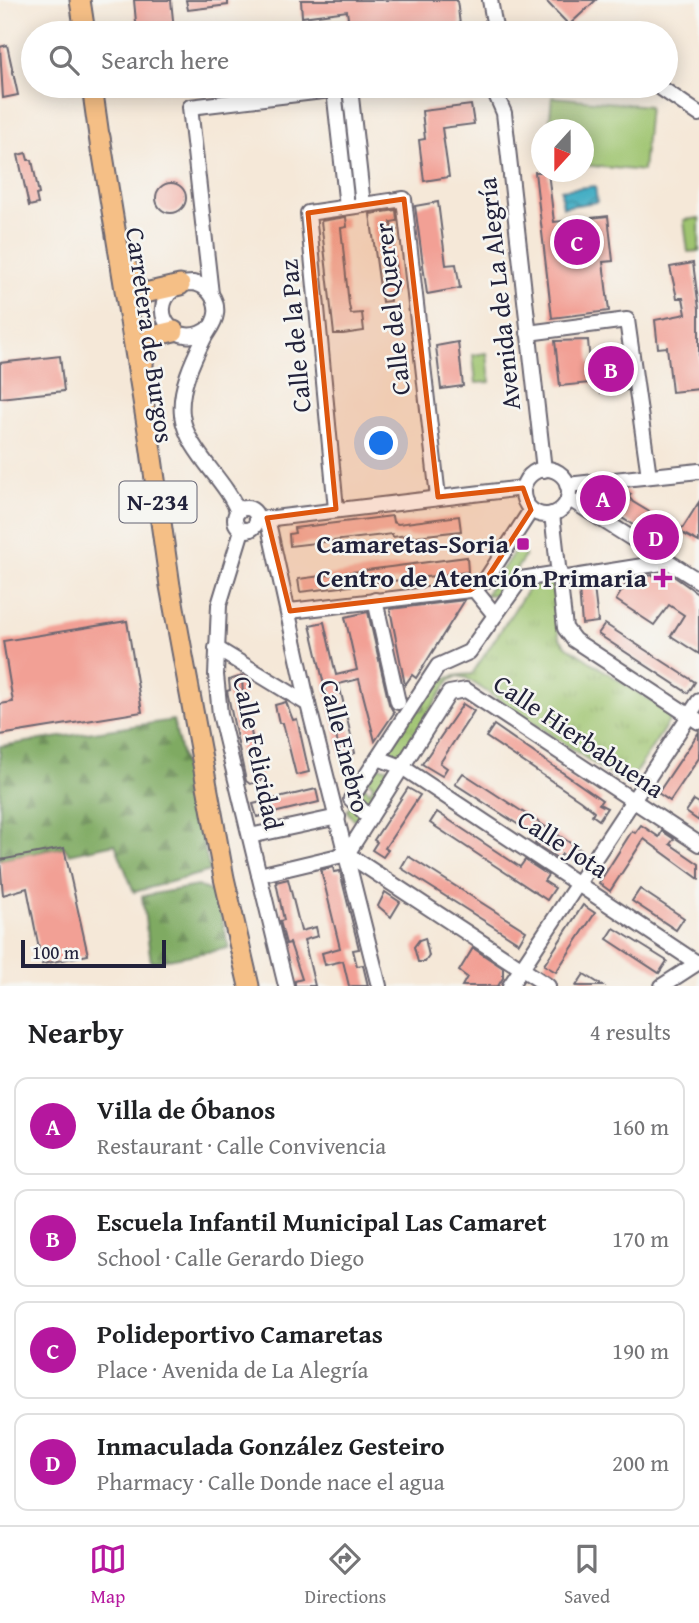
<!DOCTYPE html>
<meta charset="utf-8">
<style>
body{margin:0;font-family:"Gentium Book Plus",serif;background:#f2f2f2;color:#202124}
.compass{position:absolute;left:531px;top:119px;width:63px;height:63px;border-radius:50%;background:#fff;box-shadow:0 4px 18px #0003;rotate:201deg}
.scale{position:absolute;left:21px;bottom:18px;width:145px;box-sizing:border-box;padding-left:7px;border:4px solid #22223b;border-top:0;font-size:19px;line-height:24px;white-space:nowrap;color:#22223b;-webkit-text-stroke:5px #f6f6f2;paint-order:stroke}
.you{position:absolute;left:382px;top:444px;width:24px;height:24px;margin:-18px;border:5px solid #fff;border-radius:50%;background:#1a73e8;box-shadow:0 0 0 10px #1a73e833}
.badge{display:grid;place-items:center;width:46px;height:46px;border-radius:50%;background:#b5179e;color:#fff;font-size:23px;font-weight:700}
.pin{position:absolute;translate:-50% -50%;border:4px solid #fff;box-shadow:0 2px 7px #0006}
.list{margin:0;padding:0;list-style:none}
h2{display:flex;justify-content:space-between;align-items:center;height:91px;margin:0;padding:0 28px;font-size:30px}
h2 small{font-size:23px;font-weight:400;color:#757577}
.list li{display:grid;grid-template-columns:46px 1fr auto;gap:21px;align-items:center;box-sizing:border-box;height:98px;margin:0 14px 14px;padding:0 14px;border:2px solid #e0e0e0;border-radius:14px}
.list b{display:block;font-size:26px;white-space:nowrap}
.list p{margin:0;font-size:23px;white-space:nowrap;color:#757577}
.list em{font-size:23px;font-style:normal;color:#757577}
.icon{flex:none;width:38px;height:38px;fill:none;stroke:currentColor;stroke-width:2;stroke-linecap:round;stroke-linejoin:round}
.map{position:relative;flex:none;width:699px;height:986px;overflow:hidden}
.search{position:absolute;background:#fff;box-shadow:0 4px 18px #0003;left:21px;right:21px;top:21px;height:77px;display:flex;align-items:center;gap:18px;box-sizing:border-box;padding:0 24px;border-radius:38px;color:#757577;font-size:26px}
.sheet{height:539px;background:#fff}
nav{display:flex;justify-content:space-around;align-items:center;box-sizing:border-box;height:98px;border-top:2px solid #e0e0e0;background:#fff;font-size:19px;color:#757577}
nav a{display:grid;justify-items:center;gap:4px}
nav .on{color:#b5179e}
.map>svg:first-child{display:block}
</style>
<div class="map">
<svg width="699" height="986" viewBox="0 0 699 986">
<defs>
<pattern id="forest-firs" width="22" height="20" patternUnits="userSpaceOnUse" patternTransform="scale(1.75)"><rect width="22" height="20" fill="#7faa62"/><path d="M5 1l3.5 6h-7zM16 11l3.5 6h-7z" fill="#688a52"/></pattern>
<pattern id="park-tufts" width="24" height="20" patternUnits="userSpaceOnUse" patternTransform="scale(1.75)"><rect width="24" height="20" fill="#9fc46f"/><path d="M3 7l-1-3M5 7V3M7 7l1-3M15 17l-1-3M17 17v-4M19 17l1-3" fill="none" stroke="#89a861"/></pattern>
<pattern id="water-waves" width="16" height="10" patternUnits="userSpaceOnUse" patternTransform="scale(1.75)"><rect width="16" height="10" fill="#45aec4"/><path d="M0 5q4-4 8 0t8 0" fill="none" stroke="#398da0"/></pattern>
</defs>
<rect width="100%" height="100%" fill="#f6f6f2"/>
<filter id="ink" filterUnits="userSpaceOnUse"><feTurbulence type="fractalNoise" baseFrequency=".0143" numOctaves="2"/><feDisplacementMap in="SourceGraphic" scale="14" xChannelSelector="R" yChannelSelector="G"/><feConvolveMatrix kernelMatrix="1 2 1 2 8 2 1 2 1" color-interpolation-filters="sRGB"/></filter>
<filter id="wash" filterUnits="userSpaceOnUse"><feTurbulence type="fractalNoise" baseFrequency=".00686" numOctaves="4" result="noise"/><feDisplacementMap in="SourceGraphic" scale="28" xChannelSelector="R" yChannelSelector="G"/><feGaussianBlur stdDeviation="1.57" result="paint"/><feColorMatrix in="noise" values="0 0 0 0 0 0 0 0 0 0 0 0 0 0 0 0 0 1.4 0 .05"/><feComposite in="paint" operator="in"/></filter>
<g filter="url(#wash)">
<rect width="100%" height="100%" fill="#f5e8d8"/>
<g fill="url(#forest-firs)" stroke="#50664e" stroke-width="2">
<polygon points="173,720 210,871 134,892 115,844 69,854 64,847 0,860 0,746"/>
<polygon points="197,886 216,893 229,948 151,962 142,896"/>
</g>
<path fill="url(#park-tufts)" stroke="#607355" stroke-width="2" d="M552,583L559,637L566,646L673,715L632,778L622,780L614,777L466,678L458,676L449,681L395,763L388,751L415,709L422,710L424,706L420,702C433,681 448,675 472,674L530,586Z"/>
<g fill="#9fc46f" stroke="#607355" stroke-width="2">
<polygon points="552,97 649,106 643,171 584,165 584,130 549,129"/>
<polygon points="699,218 699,251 688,252 684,220"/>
<polygon points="487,353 490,382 476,383 473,355"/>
<polygon points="520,543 525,556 500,594 485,595"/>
<polygon points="377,766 391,769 358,818 353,819 347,811 364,786 370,792 373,785 368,780"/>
</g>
<polygon fill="url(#water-waves)" stroke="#346880" stroke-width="2" points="595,186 597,202 563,207 561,190"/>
<g id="blocks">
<g fill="#f2a095">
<polygon points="134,0 171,0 174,30 137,33"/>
<polygon points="186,0 228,0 228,5 188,10"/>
<polygon points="301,0 457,0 461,33 350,33 347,11 302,17"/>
<polygon points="545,0 596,0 569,25"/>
<polygon points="7,45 18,95 3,98 0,47"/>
<polygon points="471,105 474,124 442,128 449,177 424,181 419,140 425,139 422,111"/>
<polygon points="26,153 28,160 32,160 39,194 36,195 38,204 29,206 18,155"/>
<polygon points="535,172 548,172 554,222 608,216 613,261 603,262 609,311 552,318"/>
<circle cx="171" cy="198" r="15"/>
<polygon points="438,202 446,265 456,264 460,288 427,294 415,206"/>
<polygon points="396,210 397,221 391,222 398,292 389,294 390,301 382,302 370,214"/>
<polygon points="346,217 347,227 341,228 349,305 351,314 362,313 364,331 343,334 334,334 321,221"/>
<polygon points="693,263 699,308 699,389 672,392 667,347 658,348 655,320 686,314 683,298 677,298 670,267"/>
<polygon points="588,340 590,364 623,359 627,390 601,393 599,382 560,386 555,341"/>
<polygon points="458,342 463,386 441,389 436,346"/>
<polygon points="60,356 64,391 0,398 0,363"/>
<polygon points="623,489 631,494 629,497 633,502 671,525 660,542 595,501 598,492"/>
<polygon points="699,502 699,542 680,532"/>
<polygon points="392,516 393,522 398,524 459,516 461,531 408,537 408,535 393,537 392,534 290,546 289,534 295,533 294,528"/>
<polygon points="467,557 468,572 300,592 298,579"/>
<polygon points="669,573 699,594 699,654 671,636 684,615 669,605 654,625 616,600 629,579 635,583 639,577"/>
<polygon points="594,587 598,622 582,624 579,589"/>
<polygon points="465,600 416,678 412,675 405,685 390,609"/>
<polygon points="368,612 389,704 394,713 375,741 359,679 339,684 355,753 341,757 310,625 324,622 336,675 357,670 345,617"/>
<polygon points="127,621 142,712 0,735 0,704 13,702 3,641"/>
<polygon points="605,624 695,682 688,693 598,634"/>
<polygon points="242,676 243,696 262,781 250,784 246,781 227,691 230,690 229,680"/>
<polygon points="286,702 293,720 297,719 309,772 296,775 283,723 279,723 275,705"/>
<polygon points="463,704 474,711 440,763 447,768 442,776 422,764"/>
<polygon points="494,725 602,800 599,804 607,808 599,820 592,815 594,811 580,800 486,737"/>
<polygon points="699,732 699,758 670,801 658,793"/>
<polygon points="463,773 581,850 573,861 562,854 559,859 535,844 539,838 455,784"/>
<polygon points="408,788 420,795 385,848 388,850 383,857 372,850 377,842 374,840"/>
<polygon points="316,789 319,802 257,817 253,804"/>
<polygon points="694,800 699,803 699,821 686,812"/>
<polygon points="437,812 520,867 525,860 548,875 544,881 555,888 547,900 430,823"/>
<polygon points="641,825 659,837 662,831 674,839 670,844 699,864 699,879 644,839 610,891 599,883 632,831 635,833"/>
<polygon points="64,848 88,955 42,964 27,888 3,895 0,860"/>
<polygon points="408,856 526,931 519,943 401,868"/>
<polygon points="333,867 334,872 340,871 341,876 359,949 353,950 357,966 363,965 368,986 349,986 343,961 325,965 322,953 340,948 321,870"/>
<polygon points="288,879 301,931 316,927 318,936 304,940 315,986 295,986 295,981 302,979 290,943 286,944 280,921 284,920 276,882"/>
<polygon points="640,889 684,918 676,930 632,901"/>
<polygon points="385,892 400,902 391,917 378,906"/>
<polygon points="583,905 595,913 556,972 544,965"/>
<polygon points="614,928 667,961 659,973 607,939"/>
<polygon points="425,938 429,956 425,962 418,962 414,947 419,940"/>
<polygon points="473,948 503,968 503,978 498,986 462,986 467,977 459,971"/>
<polygon points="584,974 603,986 576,986"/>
</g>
</g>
</g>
<g filter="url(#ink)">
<use href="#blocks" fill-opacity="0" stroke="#6c6772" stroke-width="2"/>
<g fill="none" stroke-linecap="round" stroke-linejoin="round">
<defs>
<g id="minor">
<polyline points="490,0 496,33"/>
<polyline points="485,86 499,91 513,86"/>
<polyline points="658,86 699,114"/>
<polyline points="350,88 363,205"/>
<polyline points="334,90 347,207"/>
<polyline points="494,90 504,113 544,470"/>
<polyline points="211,294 190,107 365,86"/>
<path d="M209,328C178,352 146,312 173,290C178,285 186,283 193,283C208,285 218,300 216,314C215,323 208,331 204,338C193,360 179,389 182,415C187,452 225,478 238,512"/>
<polyline points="528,333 627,320 649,476"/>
<circle cx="546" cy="492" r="23"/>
<polyline points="567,485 699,471"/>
<polyline points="568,498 699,581"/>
<circle cx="246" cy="519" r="11"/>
<polyline points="336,509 308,213 404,199 438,497"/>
<polyline points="552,514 565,628 574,640 699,722"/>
<polyline points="267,518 308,704 379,986"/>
<polyline points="257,520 523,488"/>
<polyline points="242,530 219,605 216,675 220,714 286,986"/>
<polyline points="561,579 668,562"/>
<polyline points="473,588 495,615"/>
<polyline points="375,600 398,702"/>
<polyline points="290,611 470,590 485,581 531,510"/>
<polyline points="216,648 308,704"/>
<polyline points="378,758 402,767 697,963"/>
<polyline points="370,818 351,799 438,666 469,652 521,579 560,573"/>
<polyline points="250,836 338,817"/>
<polyline points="347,854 449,693 466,690 699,844"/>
<polyline points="347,854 548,986"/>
<polyline points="259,875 347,854"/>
<polyline points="510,986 699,701"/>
<polyline points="662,986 699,962"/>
</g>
<g id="highway">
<polyline points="80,0 85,33"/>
<polyline points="92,86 101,150"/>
<polyline points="100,137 149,437 170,586 224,878 249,986"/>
<polyline points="127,267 134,285 145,293 180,285"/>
<polyline points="143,365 145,343 153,336 174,331"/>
</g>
</defs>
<use href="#minor" stroke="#6c6772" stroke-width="18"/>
<use href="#highway" stroke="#6c6772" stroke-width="23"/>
<use href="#minor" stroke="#fff" stroke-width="14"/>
<use href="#highway" stroke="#f5bf86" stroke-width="19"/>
</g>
</g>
<path fill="#de560e" fill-opacity="0.2" stroke="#de560e" stroke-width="5" stroke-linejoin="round" d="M404,199L438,497L523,488L531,510L485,581L470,590L290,611L267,518L336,509L308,213Z"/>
<g fill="#b5179e" stroke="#f6f6f2" stroke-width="2.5">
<rect x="516" y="537" width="14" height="14" rx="3.5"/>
<path d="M659.5 567.5h7v7h7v7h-7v7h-7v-7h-7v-7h7z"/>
</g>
<g text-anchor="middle" stroke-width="5" stroke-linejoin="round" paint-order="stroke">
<rect fill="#f6f6f2" stroke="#626272" stroke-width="2" x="119.5" y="481.5" width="77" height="41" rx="5"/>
<g font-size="24" font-weight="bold" fill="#22223b">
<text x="158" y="510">N-234</text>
</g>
<g font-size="26" fill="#22223b" stroke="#f6f6f2">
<text transform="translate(499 294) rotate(-96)" y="9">Avenida de La Alegría</text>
<text transform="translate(392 309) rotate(-96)" y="9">Calle del Querer</text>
<text transform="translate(150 335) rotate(82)" y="9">Carretera de Burgos</text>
<text transform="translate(295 336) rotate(-95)" y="9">Calle de la Paz</text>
<text transform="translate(579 736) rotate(34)" y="9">Calle Hierbabuena</text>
<text transform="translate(345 746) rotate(76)" y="9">Calle Enebro</text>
<text transform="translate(258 753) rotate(78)" y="9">Calle Felicidad</text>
<text transform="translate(563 844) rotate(33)" y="9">Calle Jota</text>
</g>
<g font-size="26" font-weight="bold" fill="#22223b" stroke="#f6f6f2" text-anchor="end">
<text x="509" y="553">Camaretas-Soria</text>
<text x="647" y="587">Centro de Atención Primaria</text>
</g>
</g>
</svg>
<svg class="compass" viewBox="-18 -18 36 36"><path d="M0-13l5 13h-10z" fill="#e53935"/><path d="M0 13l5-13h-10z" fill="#757577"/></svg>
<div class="scale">100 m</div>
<div class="you"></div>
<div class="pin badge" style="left:603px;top:498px">A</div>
<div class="pin badge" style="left:611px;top:369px">B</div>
<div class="pin badge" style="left:577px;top:242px">C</div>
<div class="pin badge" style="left:656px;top:537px">D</div>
<div class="search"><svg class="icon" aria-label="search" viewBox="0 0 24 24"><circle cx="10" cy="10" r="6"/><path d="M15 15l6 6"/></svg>Search here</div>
</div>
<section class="sheet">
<h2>Nearby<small>4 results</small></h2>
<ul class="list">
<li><span class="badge">A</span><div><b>Villa de Óbanos</b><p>Restaurant · Calle Convivencia</p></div><em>160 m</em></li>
<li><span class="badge">B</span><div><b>Escuela Infantil Municipal Las Camaret</b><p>School · Calle Gerardo Diego</p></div><em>170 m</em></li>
<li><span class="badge">C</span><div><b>Polideportivo Camaretas</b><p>Place · Avenida de La Alegría</p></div><em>190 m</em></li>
<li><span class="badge">D</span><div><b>Inmaculada González Gesteiro</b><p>Pharmacy · Calle Donde nace el agua</p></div><em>200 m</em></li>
</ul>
</section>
<nav>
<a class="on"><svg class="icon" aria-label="map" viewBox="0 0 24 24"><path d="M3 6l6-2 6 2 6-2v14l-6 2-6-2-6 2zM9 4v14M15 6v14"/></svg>Map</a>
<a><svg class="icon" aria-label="directions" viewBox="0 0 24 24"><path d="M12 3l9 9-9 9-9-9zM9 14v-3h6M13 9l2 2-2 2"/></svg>Directions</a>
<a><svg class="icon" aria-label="saved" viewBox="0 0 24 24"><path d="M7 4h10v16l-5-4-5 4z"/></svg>Saved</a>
</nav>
